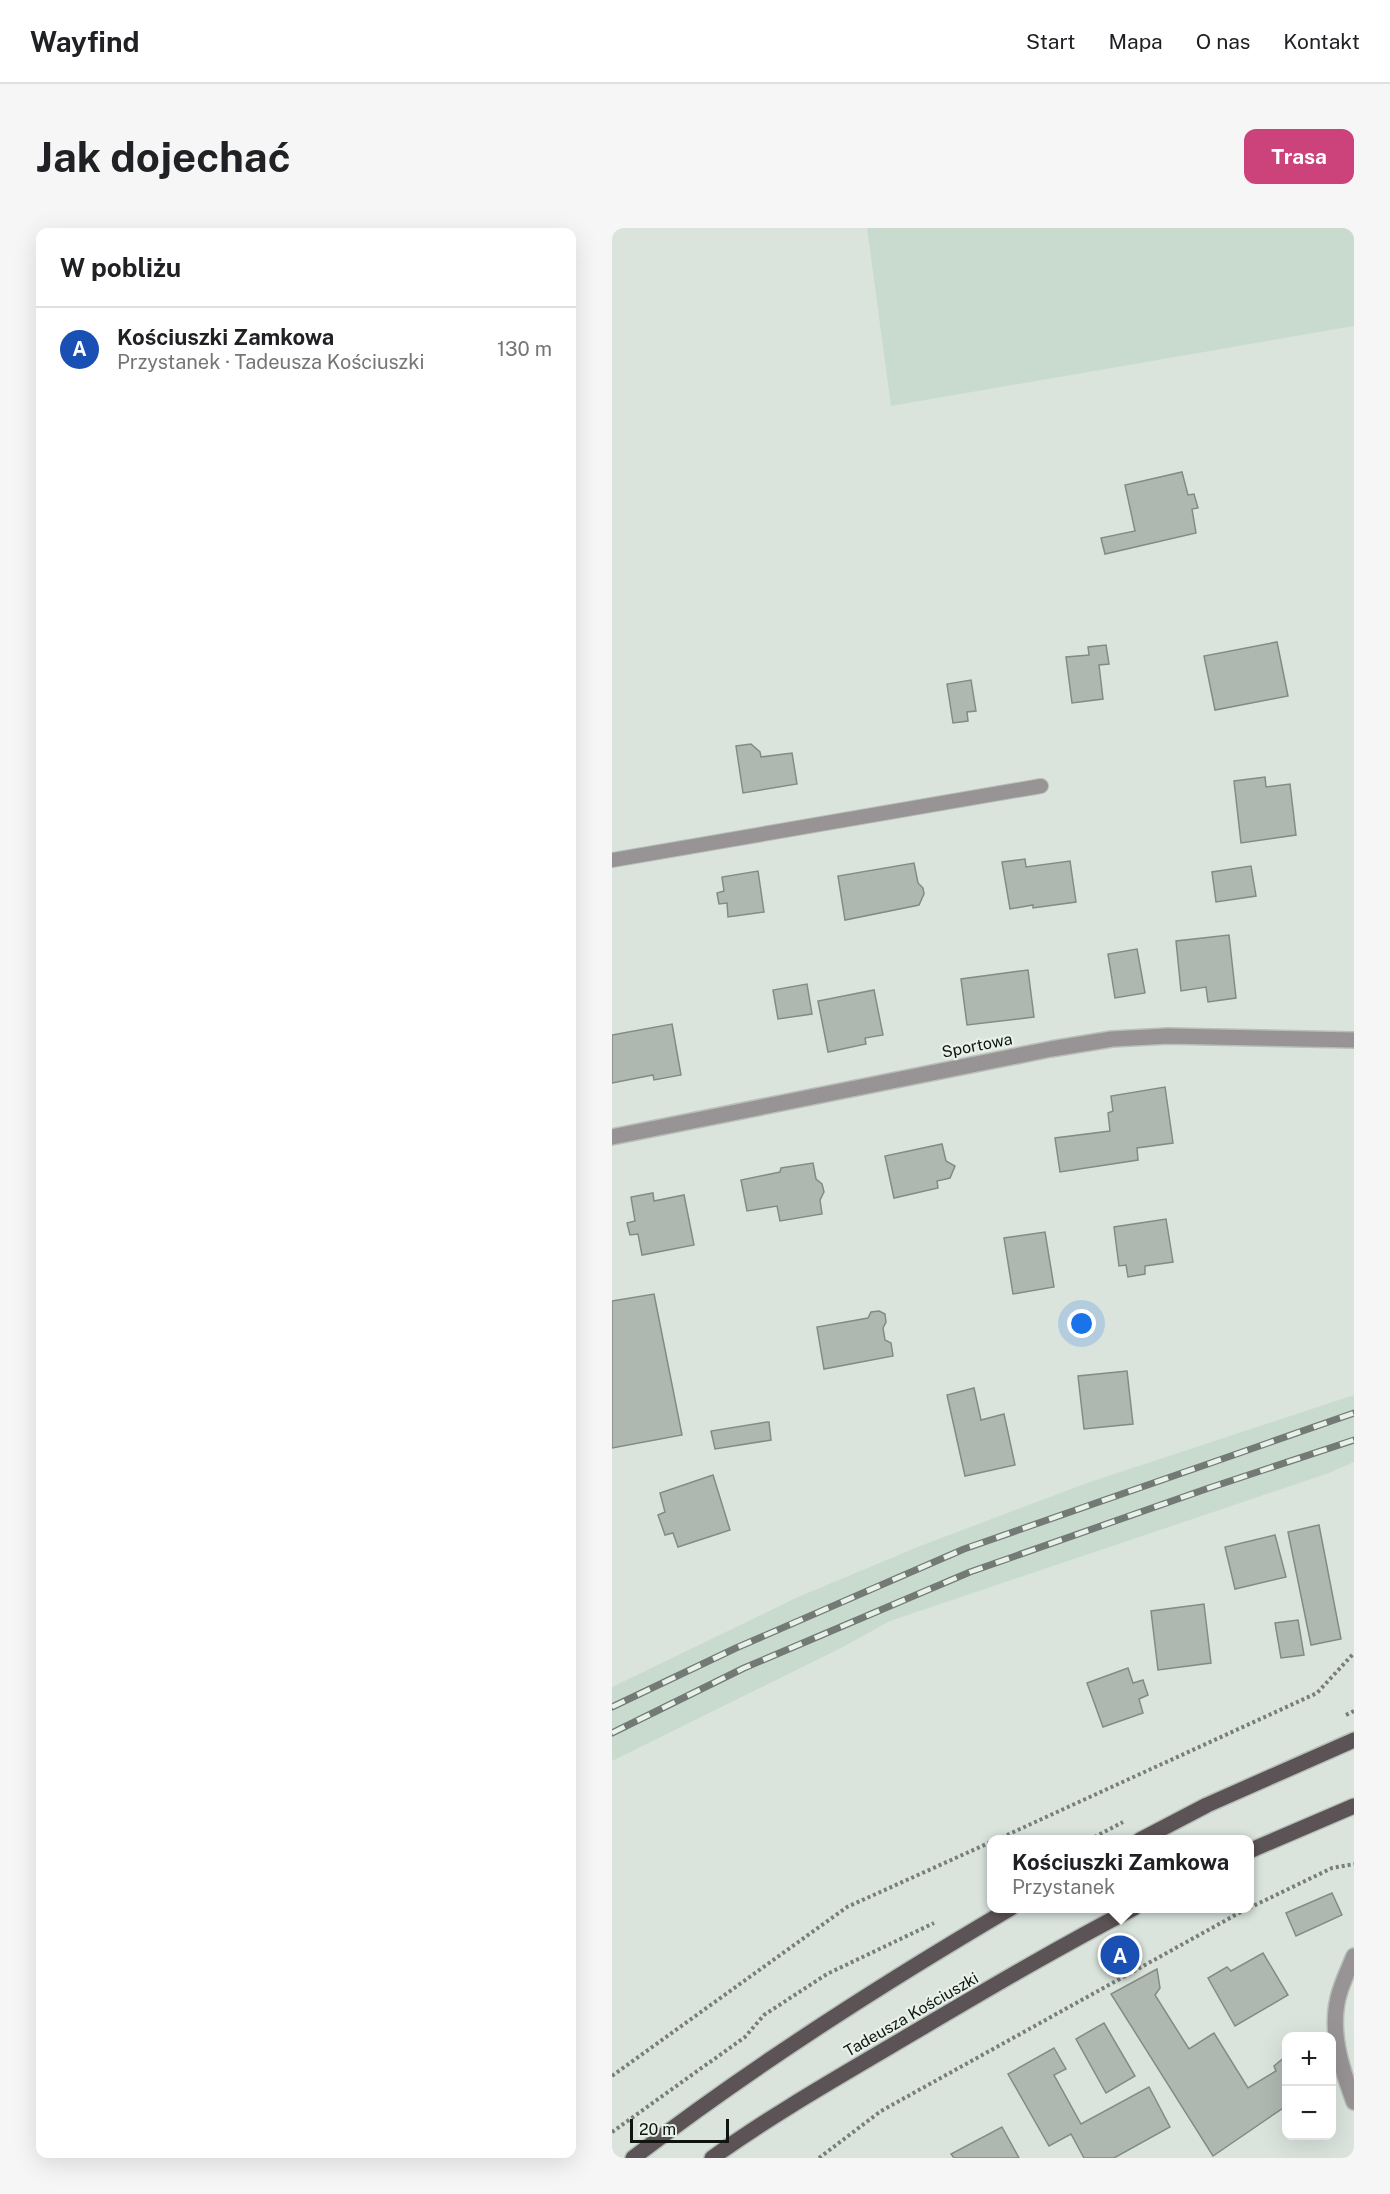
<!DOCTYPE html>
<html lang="pl">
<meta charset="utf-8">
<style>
body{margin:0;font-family:"Public Sans",sans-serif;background:#f6f6f6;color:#202124}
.controls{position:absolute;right:18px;bottom:18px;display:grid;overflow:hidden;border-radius:12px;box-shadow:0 6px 24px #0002}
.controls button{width:54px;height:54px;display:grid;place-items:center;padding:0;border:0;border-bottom:2px solid #e0e0e0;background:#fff;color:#202124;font:30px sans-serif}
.scale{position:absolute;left:18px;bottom:15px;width:99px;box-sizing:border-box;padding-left:6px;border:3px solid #111512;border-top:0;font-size:16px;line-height:21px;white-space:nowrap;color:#111512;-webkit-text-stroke:4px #e7f1ea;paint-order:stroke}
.you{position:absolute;left:470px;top:1096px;width:21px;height:21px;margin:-15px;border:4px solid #fff;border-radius:50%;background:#1a73e8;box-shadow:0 0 0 9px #1a73e833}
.badge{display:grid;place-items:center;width:39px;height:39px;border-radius:50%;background:#cc427b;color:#fff;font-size:20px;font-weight:700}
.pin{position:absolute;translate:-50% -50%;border:3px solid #fff;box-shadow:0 2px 6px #0006}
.popup{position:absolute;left:375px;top:1607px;width:267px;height:78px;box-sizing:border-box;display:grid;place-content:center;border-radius:12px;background:#fff;filter:drop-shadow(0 2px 4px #0005);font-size:20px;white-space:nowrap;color:#757577}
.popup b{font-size:22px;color:#202124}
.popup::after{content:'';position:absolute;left:50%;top:100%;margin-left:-12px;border:12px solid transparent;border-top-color:#fff}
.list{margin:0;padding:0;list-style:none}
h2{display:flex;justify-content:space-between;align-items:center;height:78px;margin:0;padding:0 24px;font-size:26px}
h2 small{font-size:20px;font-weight:400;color:#757577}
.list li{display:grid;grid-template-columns:39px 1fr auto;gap:18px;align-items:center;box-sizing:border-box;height:84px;padding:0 24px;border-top:2px solid #e0e0e0}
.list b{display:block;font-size:22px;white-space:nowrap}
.list p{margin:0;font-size:20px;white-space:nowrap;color:#757577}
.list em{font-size:20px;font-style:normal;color:#757577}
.map{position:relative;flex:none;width:742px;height:1930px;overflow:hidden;border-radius:12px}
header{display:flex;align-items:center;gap:36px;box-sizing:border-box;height:84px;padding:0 30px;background:#fff;border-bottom:2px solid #e0e0e0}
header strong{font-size:28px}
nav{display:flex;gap:33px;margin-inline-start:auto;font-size:21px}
.intro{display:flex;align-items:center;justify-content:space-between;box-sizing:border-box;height:144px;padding:0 36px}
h1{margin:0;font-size:42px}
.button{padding:15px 27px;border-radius:12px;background:#cc427b;color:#fff;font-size:21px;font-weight:700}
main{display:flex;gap:36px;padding:0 36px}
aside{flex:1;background:#fff;border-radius:12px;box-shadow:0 6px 24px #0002}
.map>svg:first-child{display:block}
</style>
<header>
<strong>Wayfind</strong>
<nav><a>Start</a><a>Mapa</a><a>O nas</a><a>Kontakt</a></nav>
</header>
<div class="intro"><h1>Jak dojechać</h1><a class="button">Trasa</a></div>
<main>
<aside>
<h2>W pobliżu<small></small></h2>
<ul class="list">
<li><span class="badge" style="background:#1a4fb4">A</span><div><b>Kościuszki Zamkowa</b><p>Przystanek · Tadeusza Kościuszki</p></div><em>130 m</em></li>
</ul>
</aside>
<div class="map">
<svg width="742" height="1930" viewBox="0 0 742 1930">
<rect width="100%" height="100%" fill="#dae4dd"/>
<g fill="#c9dbcf">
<polygon points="255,0 742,0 742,98 279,178"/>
<polygon points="742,1167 742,1234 717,1245 278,1393 229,1420 0,1533 0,1459 186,1369 308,1318 478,1254"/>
</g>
<g fill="#aeb8b1" stroke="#828c85" stroke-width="1.5">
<polygon points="570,244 576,267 582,266 586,280 580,281 584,305 493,326 489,310 523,303 513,257"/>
<polygon points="665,414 676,468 603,482 592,428"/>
<polygon points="494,417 497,436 487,437 491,471 460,475 454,429 477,427 476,419"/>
<polygon points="359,452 364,483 355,484 356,493 341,495 335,456"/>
<polygon points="139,516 148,524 149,529 180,525 185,556 131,565 124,518"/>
<polygon points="653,549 654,559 678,556 684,607 629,615 622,553"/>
<polygon points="413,631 414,639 458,633 464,674 421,680 421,677 398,681 390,634"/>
<polygon points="302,635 306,655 311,660 312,666 307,677 233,692 226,648"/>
<polygon points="639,638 644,668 604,674 600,644"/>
<polygon points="146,643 152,684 116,689 115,675 107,676 105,665 112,663 110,649"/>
<polygon points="617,707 624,770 596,774 594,759 569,763 564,713"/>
<polygon points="525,721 533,765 503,770 496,726"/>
<polygon points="416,742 422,789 355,797 349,751"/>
<polygon points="195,756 200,786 166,791 161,762"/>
<polygon points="262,762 271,807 253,810 254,816 216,824 206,773"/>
<polygon points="60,796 69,847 42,852 41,847 0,855 0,807"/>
<polygon points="553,859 561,915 525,920 526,932 448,944 443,910 498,903 496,885 501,883 499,868"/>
<polygon points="330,916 334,933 343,938 338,950 325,953 326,960 282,970 273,928"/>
<polygon points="201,935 204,951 210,956 212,964 208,972 210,986 168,993 165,978 135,983 129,952 168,944 169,940"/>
<polygon points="41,965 42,973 72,967 82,1017 30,1027 26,1006 18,1007 15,995 23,993 19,969"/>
<polygon points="554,991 561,1034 533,1038 533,1046 516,1049 514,1037 507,1038 502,999"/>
<polygon points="433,1004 442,1059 401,1066 392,1010"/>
<polygon points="42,1066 70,1207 0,1220 0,1073"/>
<polygon points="267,1083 273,1086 274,1094 271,1100 273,1112 279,1115 281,1128 212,1141 205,1099 256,1090 259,1084"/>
<polygon points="515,1143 521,1196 472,1201 466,1148"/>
<polygon points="362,1160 369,1192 392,1186 403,1237 353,1248 335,1167"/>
<polygon points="155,1194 157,1194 159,1212 103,1221 99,1203"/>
<polygon points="101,1247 118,1302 66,1319 61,1305 53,1307 46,1287 53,1284 48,1265"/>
<polygon points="707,1297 729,1411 699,1417 676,1304"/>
<polygon points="663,1307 674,1349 623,1361 613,1319"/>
<polygon points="592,1376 599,1435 546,1442 539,1383"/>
<polygon points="686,1392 692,1427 669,1430 663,1395"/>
<polygon points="516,1440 521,1455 531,1452 536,1467 527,1471 531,1485 491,1499 475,1455"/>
<polygon points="720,1665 730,1687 684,1708 674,1685"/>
<polygon points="651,1725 676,1767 623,1798 596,1750 615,1739 619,1743"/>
<polygon points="545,1741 548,1760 543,1767 577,1821 602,1805 636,1860 664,1843 662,1838 674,1828 674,1878 601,1928 499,1766"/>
<polygon points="492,1795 523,1848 494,1865 464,1811"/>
<polygon points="442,1820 454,1841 442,1847 469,1896 537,1859 558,1899 502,1930 472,1930 459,1906 437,1918 396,1846"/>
<polygon points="390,1899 407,1930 342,1930 339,1926"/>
</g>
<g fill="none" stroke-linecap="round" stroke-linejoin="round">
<defs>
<polyline id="service" points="0,632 429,558"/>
<g id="minor">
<polyline points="0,909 439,821 500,811 556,808 742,812"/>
<path d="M742,1728C737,1740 732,1751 728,1763C716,1800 729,1839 742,1874"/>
</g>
<g id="primary">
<polyline points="528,1612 595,1577 742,1512"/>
<polyline points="637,1623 742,1578"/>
<path d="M21,1930C141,1838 268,1757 399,1680"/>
<path d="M100,1930C157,1889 218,1854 279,1818C359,1771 439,1723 522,1680"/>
</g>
</defs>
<use href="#service" stroke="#b6bfb8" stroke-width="16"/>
<use href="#minor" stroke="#b6bfb8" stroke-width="18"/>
<use href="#primary" stroke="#b6bfb8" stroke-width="18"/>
<g stroke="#787f7a" stroke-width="4" stroke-dasharray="3 3" stroke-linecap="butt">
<polyline points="734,1487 742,1483"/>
<polyline points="384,1612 705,1465 742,1425"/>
<polyline points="477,1612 511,1594"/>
<polyline points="637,1680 720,1640 742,1636"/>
<polyline points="0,1848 235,1679 379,1614"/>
<polyline points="0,1904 133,1809 152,1787 215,1746 322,1695"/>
<polyline points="207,1930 269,1883 636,1680"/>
</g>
<use href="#service" stroke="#989394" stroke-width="14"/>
<use href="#minor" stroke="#989394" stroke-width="15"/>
<use href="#primary" stroke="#5c5356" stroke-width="15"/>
<defs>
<g id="rail">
<polyline points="0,1479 124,1420 352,1321 742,1185"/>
<polyline points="0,1505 132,1440 358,1344 594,1261 742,1212"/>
</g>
</defs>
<use href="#rail" stroke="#737a75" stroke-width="7"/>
<use href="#rail" stroke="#e7f1ea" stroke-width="4.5" stroke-dasharray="14" stroke-linecap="butt"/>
</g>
<g text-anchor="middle" stroke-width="4.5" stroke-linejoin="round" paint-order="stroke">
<g font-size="16" fill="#111512" stroke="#e7f1ea">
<text transform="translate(365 817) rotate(-11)" y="6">Sportowa</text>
<text transform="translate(299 1786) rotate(-30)" y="6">Tadeusza Kościuszki</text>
</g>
</g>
</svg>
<div class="controls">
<button>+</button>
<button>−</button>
</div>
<div class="scale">20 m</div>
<div class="you"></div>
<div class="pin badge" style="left:508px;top:1727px;background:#1a4fb4">A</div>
<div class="popup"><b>Kościuszki Zamkowa</b>Przystanek</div>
</div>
</main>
